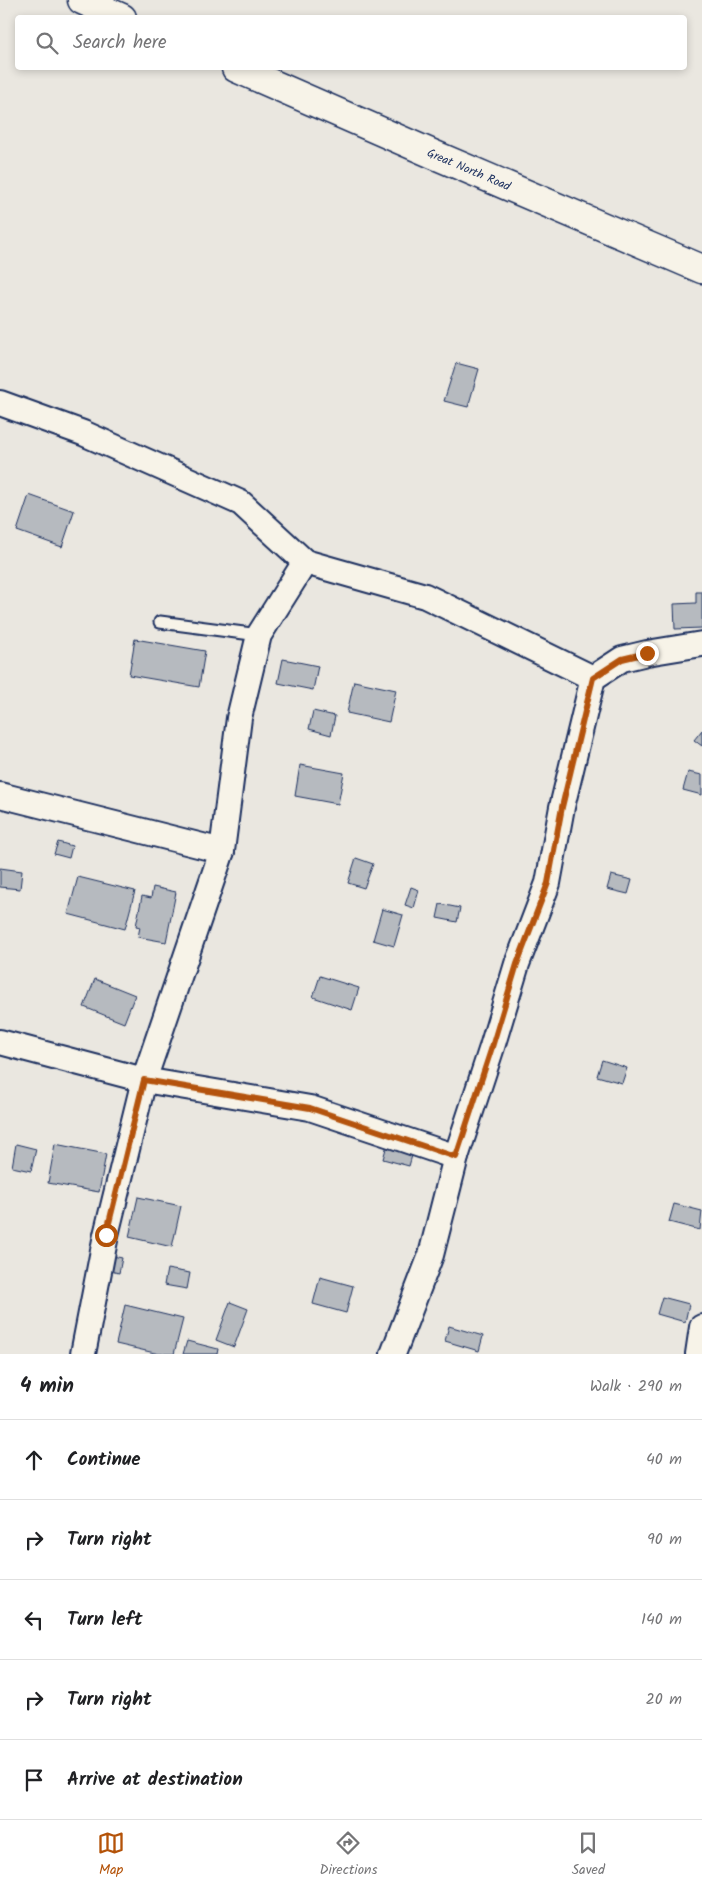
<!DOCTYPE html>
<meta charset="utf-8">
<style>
body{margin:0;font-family:Kalam,sans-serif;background:#f6f6f6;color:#202124}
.stop{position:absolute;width:15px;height:15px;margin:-11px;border:4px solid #b45309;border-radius:50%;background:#fff}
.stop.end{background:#b45309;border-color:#fff;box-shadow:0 1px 5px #0008}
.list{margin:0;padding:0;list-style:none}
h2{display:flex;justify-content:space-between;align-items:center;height:65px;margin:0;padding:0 20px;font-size:21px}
h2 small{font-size:16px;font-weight:400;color:#757577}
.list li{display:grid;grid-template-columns:32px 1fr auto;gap:15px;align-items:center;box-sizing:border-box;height:80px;padding:0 20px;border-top:1px solid #e0e0e0}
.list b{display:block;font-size:19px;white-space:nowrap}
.list em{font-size:16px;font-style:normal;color:#757577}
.icon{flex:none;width:28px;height:28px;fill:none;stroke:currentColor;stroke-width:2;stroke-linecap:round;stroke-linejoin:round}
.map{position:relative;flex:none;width:702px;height:1354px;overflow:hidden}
.search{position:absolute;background:#fff;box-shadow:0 2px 8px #0003;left:15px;right:15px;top:15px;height:55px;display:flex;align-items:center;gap:12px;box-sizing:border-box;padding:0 18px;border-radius:5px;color:#757577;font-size:19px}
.sheet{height:465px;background:#fff}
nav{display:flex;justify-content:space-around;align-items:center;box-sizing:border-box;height:70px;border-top:1px solid #e0e0e0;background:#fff;font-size:14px;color:#757577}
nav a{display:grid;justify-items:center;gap:2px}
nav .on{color:#b45309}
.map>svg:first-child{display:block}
</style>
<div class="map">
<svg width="702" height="1354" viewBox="0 0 702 1354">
<rect width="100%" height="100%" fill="#eae7e0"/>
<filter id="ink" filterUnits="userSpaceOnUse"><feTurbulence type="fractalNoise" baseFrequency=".02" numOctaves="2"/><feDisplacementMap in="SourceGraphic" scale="10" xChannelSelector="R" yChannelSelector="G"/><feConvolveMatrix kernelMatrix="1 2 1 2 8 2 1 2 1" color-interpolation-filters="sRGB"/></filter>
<g filter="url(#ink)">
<g fill="#b6babf" stroke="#1b2f5e">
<polygon points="456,363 479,369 468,407 444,401"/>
<polygon points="29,495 74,511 62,547 17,531"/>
<polygon points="696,592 702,592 702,628 675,629 674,604 696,603"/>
<polygon points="135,639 205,651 199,687 129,675"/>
<polygon points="283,659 318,666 313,690 278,683"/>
<polygon points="354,681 396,690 389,722 347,713"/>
<polygon points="313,711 335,716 331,735 309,729"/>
<polygon points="702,730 702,746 694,740"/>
<polygon points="300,765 344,773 338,804 295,796"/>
<polygon points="688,772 702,775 702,795 683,790"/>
<polygon points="58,842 72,846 69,858 54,854"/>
<polygon points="356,858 373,864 364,888 348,883"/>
<polygon points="0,868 22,871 20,889 0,887"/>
<polygon points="611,875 632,880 628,894 607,889"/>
<polygon points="78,877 135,891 125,929 68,914"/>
<polygon points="153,887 176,892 166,942 138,937 140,927 136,926 142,896 151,898"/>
<polygon points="411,887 419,890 414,908 405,905"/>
<polygon points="440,904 460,908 457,922 437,918"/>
<polygon points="382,909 403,915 394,946 373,940"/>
<polygon points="320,976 359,988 352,1010 313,997"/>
<polygon points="95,979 135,995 124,1023 84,1007"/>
<polygon points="602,1060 627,1068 622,1083 597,1076"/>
<polygon points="16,1144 36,1149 31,1171 12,1167"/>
<polygon points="55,1144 106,1154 99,1192 48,1183"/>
<polygon points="387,1145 413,1152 409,1166 383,1159"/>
<polygon points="138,1197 181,1206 172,1247 129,1237"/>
<polygon points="674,1204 702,1211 700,1230 669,1222"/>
<polygon points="113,1256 122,1258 119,1273 110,1271"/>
<polygon points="167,1269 190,1273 187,1289 164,1285"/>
<polygon points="320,1277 353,1286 346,1313 313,1304"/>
<polygon points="662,1297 689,1304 685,1322 657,1314"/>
<polygon points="230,1302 248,1309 234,1347 216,1340"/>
<polygon points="125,1305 183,1319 174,1354 159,1354 116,1344"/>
<polygon points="449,1326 483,1336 479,1351 445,1341"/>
<polygon points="187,1341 218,1349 217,1354 183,1354"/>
</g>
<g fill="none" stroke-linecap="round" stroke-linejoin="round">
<defs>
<polyline id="lane" points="160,622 259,635"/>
<g id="street">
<polyline points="0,403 83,433 241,503 305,562 259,635 239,718 222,851 144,1080 106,1235 83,1354"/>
<polyline points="305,562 425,596 593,678"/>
<polyline points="0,795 222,851"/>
<polyline points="0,1042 144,1080 310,1108 456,1157"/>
<polyline points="393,1354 431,1255 456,1157 492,1047 517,964 548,883 562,807 593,678 622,659 647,653 702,644"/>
<polyline points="698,1354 702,1327"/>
</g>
<g id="highway">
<polyline points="82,0 122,18"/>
<path id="s1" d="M236,68L435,155L702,269"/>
</g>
</defs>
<use href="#lane" stroke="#1b2f5e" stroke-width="15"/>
<use href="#street" stroke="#1b2f5e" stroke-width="28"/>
<use href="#highway" stroke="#1b2f5e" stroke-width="31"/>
<use href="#lane" stroke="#f7f3e8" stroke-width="11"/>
<use href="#street" stroke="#f7f3e8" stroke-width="24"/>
<use href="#highway" stroke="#f7f3e8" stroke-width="28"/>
</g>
</g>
<g fill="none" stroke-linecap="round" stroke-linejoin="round" filter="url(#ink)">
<polyline stroke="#b45309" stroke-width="6" points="106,1235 144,1080 310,1108 456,1157 492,1047 517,964 548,883 562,807 593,678 622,659 647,653"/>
</g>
<g text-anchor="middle" stroke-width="4.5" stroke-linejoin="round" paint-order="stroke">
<g font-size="12" fill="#1b2f5e" stroke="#f7f3e8">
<text dy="4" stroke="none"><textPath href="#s1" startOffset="254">Great North Road</textPath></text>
</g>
</g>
</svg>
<div class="stop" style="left:106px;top:1235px"></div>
<div class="stop end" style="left:647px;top:653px"></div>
<div class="search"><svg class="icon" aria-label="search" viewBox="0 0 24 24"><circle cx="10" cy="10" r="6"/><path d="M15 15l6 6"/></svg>Search here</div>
</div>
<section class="sheet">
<h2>4 min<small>Walk · 290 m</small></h2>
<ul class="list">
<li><svg class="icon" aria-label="ahead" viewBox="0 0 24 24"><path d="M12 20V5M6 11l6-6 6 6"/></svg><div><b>Continue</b></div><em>40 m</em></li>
<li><svg class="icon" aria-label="right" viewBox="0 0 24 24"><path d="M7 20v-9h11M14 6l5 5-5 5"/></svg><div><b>Turn right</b></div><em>90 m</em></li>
<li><svg class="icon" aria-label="left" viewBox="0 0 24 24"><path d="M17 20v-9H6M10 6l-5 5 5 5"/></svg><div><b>Turn left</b></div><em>140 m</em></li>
<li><svg class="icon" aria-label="right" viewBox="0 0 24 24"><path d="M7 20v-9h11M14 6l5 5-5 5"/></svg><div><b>Turn right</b></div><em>20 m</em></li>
<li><svg class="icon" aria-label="arrive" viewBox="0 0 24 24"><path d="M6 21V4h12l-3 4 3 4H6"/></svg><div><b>Arrive at destination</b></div></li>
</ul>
</section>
<nav>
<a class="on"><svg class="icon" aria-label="map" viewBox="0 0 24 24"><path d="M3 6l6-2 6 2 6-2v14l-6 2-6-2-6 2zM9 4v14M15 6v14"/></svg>Map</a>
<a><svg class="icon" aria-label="directions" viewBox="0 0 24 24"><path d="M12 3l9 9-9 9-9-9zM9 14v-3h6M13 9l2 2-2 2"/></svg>Directions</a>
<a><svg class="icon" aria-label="saved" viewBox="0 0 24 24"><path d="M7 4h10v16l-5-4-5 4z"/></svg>Saved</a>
</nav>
